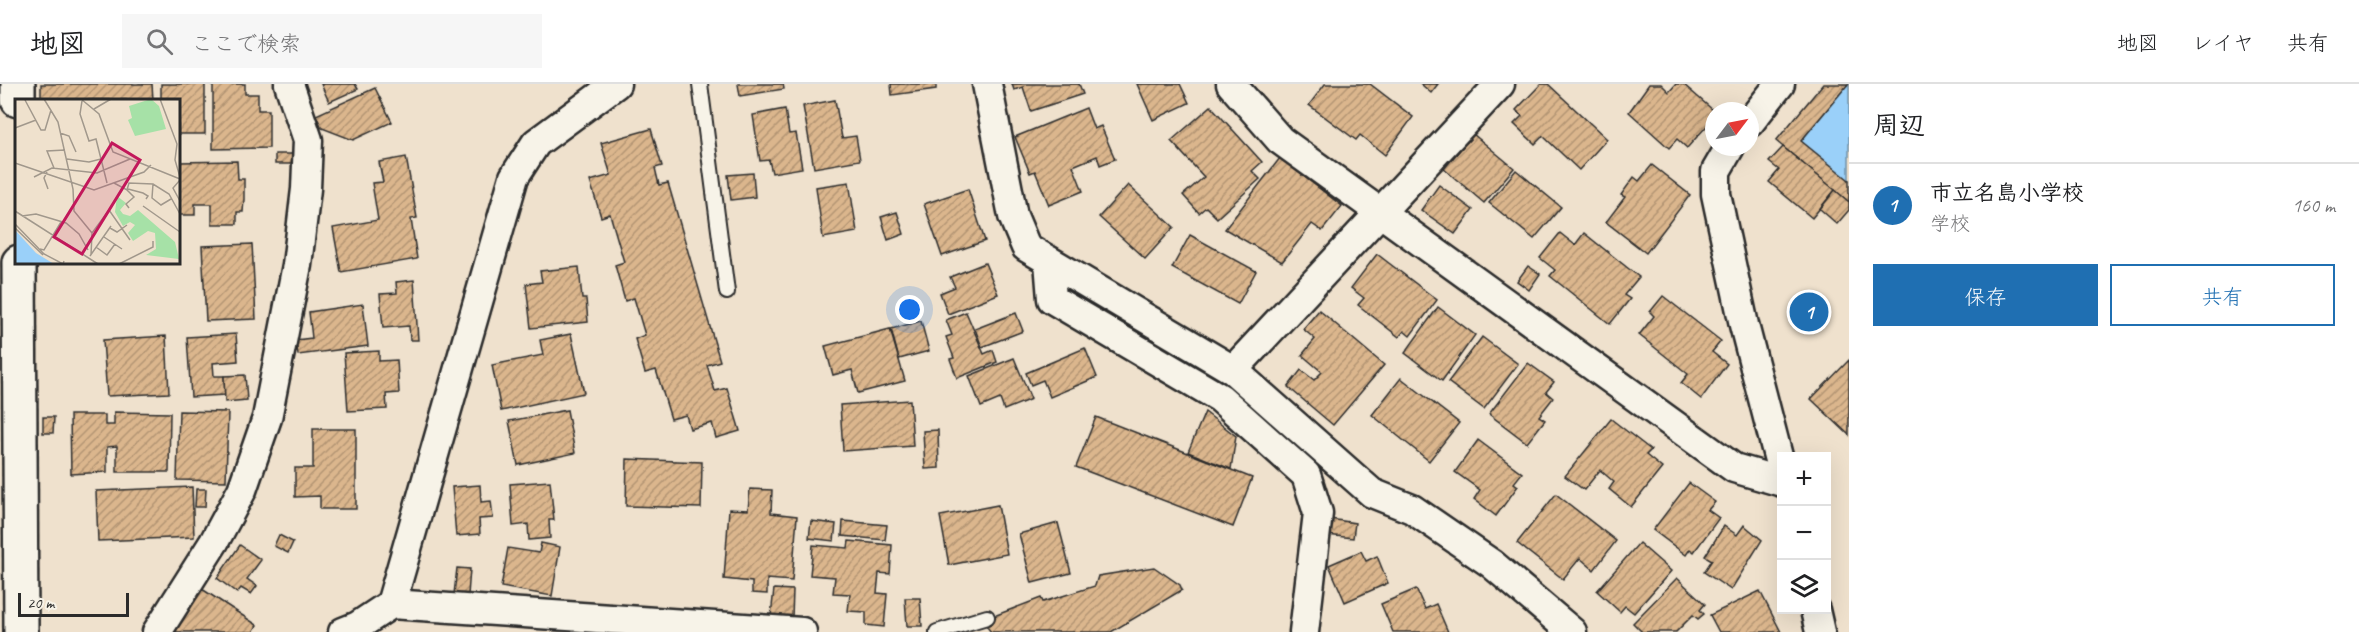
<!DOCTYPE html>
<html lang="ja">
<meta charset="utf-8">
<style>
body{margin:0;font-family:Caveat,"Klee One",sans-serif;background:#f6f6f6;color:#202124}
.controls{position:absolute;right:18px;bottom:18px;display:grid;overflow:hidden;border-radius:0px;box-shadow:0 6px 24px #0002}
.controls button{width:54px;height:54px;display:grid;place-items:center;padding:0;border:0;border-bottom:2px solid #e0e0e0;background:#fff;color:#202124;font:30px sans-serif}
.compass{position:absolute;left:1705px;top:18px;width:54px;height:54px;border-radius:50%;background:#fff;box-shadow:0 6px 24px #0002;rotate:58deg}
.scale{position:absolute;left:18px;bottom:15px;width:111px;box-sizing:border-box;padding-left:6px;border:3px solid #2b2b2b;border-top:0;font-size:16px;line-height:21px;white-space:nowrap;color:#2b2b2b;-webkit-text-stroke:4px #f7f3e8;paint-order:stroke}
.you{position:absolute;left:910px;top:226px;width:21px;height:21px;margin:-15px;border:4px solid #fff;border-radius:50%;background:#1a73e8;box-shadow:0 0 0 9px #1a73e833}
.badge{display:grid;place-items:center;width:39px;height:39px;border-radius:50%;background:#1f6fb2;color:#fff;font-size:20px;font-weight:700}
.pin{position:absolute;translate:-50% -50%;border:3px solid #fff;box-shadow:0 2px 6px #0006}
.list{margin:0;padding:0;list-style:none}
h2{display:flex;justify-content:space-between;align-items:center;height:78px;margin:0;padding:0 24px;font-size:26px}
h2 small{font-size:20px;font-weight:400;color:#757577}
.list li{display:grid;grid-template-columns:39px 1fr auto;gap:18px;align-items:center;box-sizing:border-box;height:84px;padding:0 24px;border-top:2px solid #e0e0e0}
.list b{display:block;font-size:22px;white-space:nowrap}
.list p{margin:0;font-size:20px;white-space:nowrap;color:#757577}
.list em{font-size:20px;font-style:normal;color:#757577}
.actions{display:flex;gap:12px;padding:18px 24px}
.actions a{flex:1;padding:14px 0;border:2px solid #1f6fb2;border-radius:0px;text-align:center;font-size:21px;color:#1f6fb2}
.actions .main{background:#1f6fb2;color:#fff}
.icon{flex:none;width:33px;height:33px;fill:none;stroke:currentColor;stroke-width:2;stroke-linecap:round;stroke-linejoin:round}
.map{position:relative;flex:none;width:1849px;height:548px;overflow:hidden}
header{display:flex;align-items:center;gap:36px;box-sizing:border-box;height:84px;padding:0 30px;background:#fff;border-bottom:2px solid #e0e0e0}
header strong{font-size:28px}
nav{display:flex;gap:33px;margin-inline-start:auto;font-size:21px}
.search{width:420px;height:54px;background:#f6f6f6;display:flex;align-items:center;gap:15px;box-sizing:border-box;padding:0 21px;border-radius:0px;color:#757577;font-size:22px}
main{display:flex}
aside{flex:1;background:#fff}
.map>svg:first-child{display:block}
</style>
<header>
<strong>地図</strong>
<div class="search"><svg class="icon" aria-label="search" viewBox="0 0 24 24"><circle cx="10" cy="10" r="6"/><path d="M15 15l6 6"/></svg>ここで検索</div>
<nav><a>地図</a><a>レイヤ</a><a>共有</a></nav>
</header>
<main>
<div class="map">
<svg width="1849" height="548" viewBox="0 0 1849 548">
<defs>
<pattern id="building-hatch" width="6" height="6" patternUnits="userSpaceOnUse" patternTransform="scale(1.5)"><rect width="6" height="6" fill="#dbb68d"/><path d="M-1 1l2-2M0 6l6-6M5 7l2-2" fill="none" stroke="#b29473"/></pattern>
</defs>
<rect width="100%" height="100%" fill="#efe1cd"/>
<filter id="ink" filterUnits="userSpaceOnUse"><feTurbulence type="fractalNoise" baseFrequency=".0167" numOctaves="2"/><feDisplacementMap in="SourceGraphic" scale="12" xChannelSelector="R" yChannelSelector="G"/><feConvolveMatrix kernelMatrix="1 2 1 2 8 2 1 2 1" color-interpolation-filters="sRGB"/></filter>
<g filter="url(#ink)">
<polygon fill="#9ad0f9" stroke="#6e8ea7" stroke-width="1.5" points="1848,0 1849,0 1849,96 1801,57"/>
<g fill="url(#building-hatch)" stroke="#2b2b2b" stroke-width="1.5">
<polygon points="41,0 152,0 153,16 41,16"/>
<polygon points="161,0 205,0 205,50 178,50 178,16 161,16"/>
<polygon points="213,0 245,0 245,10 258,10 258,26 269,26 269,64 213,65"/>
<polygon points="321,0 355,0 358,5 329,18"/>
<polygon points="738,0 783,0 784,5 740,12"/>
<polygon points="891,0 936,0 936,5 892,11"/>
<polygon points="1012,0 1079,0 1083,10 1031,27 1023,3 1014,6"/>
<polygon points="1137,0 1180,0 1189,19 1153,36"/>
<polygon points="1325,0 1370,0 1413,33 1385,71 1360,51 1356,56 1309,21"/>
<polygon points="1421,0 1438,0 1431,9"/>
<polygon points="1541,0 1548,0 1607,55 1579,86 1543,52 1535,60 1514,40 1522,32 1516,26"/>
<polygon points="1649,0 1661,0 1669,8 1676,0 1683,0 1714,27 1714,34 1687,64 1677,55 1669,64 1629,28"/>
<polygon points="1823,0 1848,0 1801,57 1849,96 1849,118 1776,57"/>
<polygon points="375,4 392,38 353,56 322,44 316,31"/>
<polygon points="835,16 842,54 856,52 860,76 814,84 803,22"/>
<polygon points="1211,22 1262,78 1252,87 1260,95 1217,134 1206,123 1199,129 1183,111 1204,93 1171,57"/>
<polygon points="1086,24 1094,45 1101,42 1115,75 1100,81 1097,72 1073,82 1083,107 1049,121 1035,87 1030,89 1015,53"/>
<polygon points="785,25 789,50 796,49 802,84 772,89 769,76 760,77 753,31"/>
<polygon points="651,45 662,82 655,84 659,101 668,99 720,277 707,281 715,307 727,304 740,347 716,354 712,339 690,345 686,331 671,335 656,286 645,289 635,255 645,251 634,214 625,217 615,181 624,178 610,130 601,133 590,97 611,91 601,59"/>
<polygon points="1473,50 1514,84 1484,119 1444,85"/>
<polygon points="1783,63 1835,106 1812,134 1769,98 1779,86 1769,78"/>
<rect x="275" y="70" width="21" height="10"/>
<polygon points="406,73 417,134 411,135 417,175 341,188 333,144 378,136 372,99 383,98 379,78"/>
<polygon points="1280,74 1342,122 1322,147 1312,140 1282,178 1225,145"/>
<polygon points="237,77 238,95 244,95 244,115 243,128 237,128 237,140 212,140 212,120 195,120 195,131 178,131 178,78"/>
<polygon points="1652,81 1690,111 1646,169 1606,138 1625,113 1621,111 1634,93 1639,97"/>
<polygon points="1516,86 1561,123 1534,155 1489,119"/>
<polygon points="753,89 755,113 731,116 728,91"/>
<polygon points="849,98 857,148 823,154 816,103"/>
<polygon points="1128,101 1174,143 1145,175 1099,133"/>
<polygon points="1439,101 1473,126 1455,150 1421,126"/>
<polygon points="968,105 985,157 942,172 924,120"/>
<polygon points="1835,106 1849,118 1849,126 1837,140 1820,125"/>
<polygon points="897,128 904,150 888,156 881,133"/>
<polygon points="1560,149 1575,161 1584,149 1639,193 1624,211 1630,215 1610,240 1550,192 1555,186 1540,174"/>
<polygon points="1190,151 1256,187 1238,220 1172,184"/>
<polygon points="252,160 256,235 206,237 202,162"/>
<polygon points="1377,170 1437,216 1410,252 1404,247 1399,253 1358,221 1364,214 1351,204"/>
<polygon points="985,179 998,210 948,230 940,209 955,203 950,193"/>
<polygon points="1528,182 1540,190 1529,206 1517,197"/>
<polygon points="579,183 582,215 586,215 588,238 531,244 526,200 542,198 540,187"/>
<polygon points="414,196 418,256 410,256 409,242 383,244 380,210 397,209 396,198"/>
<polygon points="1663,212 1721,257 1712,268 1727,280 1701,315 1681,299 1688,290 1639,251 1654,232 1650,228"/>
<polygon points="363,220 368,262 298,271 296,256 312,254 309,228"/>
<polygon points="1438,223 1475,251 1442,297 1405,269"/>
<polygon points="1319,226 1384,281 1333,341 1288,303 1301,286 1314,296 1322,288 1302,271 1315,255 1303,245"/>
<polygon points="966,228 984,270 993,266 997,278 957,294 950,275 954,274 946,253 952,251 946,236"/>
<polygon points="1016,229 1023,247 982,263 975,245"/>
<polygon points="921,237 929,267 899,275 891,245"/>
<polygon points="890,245 905,297 858,309 852,286 833,291 825,262"/>
<polygon points="236,250 238,277 213,279 214,292 224,292 225,311 191,313 187,253"/>
<polygon points="571,250 584,309 501,327 492,281 543,271 540,256"/>
<polygon points="166,252 169,309 107,312 103,256"/>
<polygon points="1482,253 1518,280 1484,325 1448,298"/>
<polygon points="1085,264 1097,293 1050,313 1043,296 1031,301 1026,289"/>
<polygon points="379,267 379,277 397,276 399,309 386,310 387,325 348,327 344,269"/>
<polygon points="1014,274 1031,315 1004,326 1000,315 981,323 969,292"/>
<polygon points="1849,276 1849,351 1811,315"/>
<polygon points="1528,279 1554,298 1546,308 1553,314 1539,332 1545,336 1527,359 1489,330"/>
<polygon points="245,291 247,316 225,318 224,292"/>
<polygon points="1401,294 1459,339 1429,377 1372,331"/>
<polygon points="910,316 913,362 843,367 840,321"/>
<polygon points="567,326 575,369 518,381 509,337"/>
<polygon points="179,327 228,328 226,397 177,396"/>
<polygon points="114,328 170,329 169,388 117,388 117,362 107,363 107,388 71,390 70,331 105,331 105,341 114,341"/>
<polygon points="1205,328 1236,352 1231,385 1188,368"/>
<polygon points="43,333 54,333 53,349 43,349"/>
<polygon points="1096,333 1252,394 1233,443 1076,383"/>
<polygon points="1611,335 1651,366 1646,371 1662,384 1631,423 1609,405 1614,398 1600,386 1584,406 1565,392"/>
<polygon points="313,345 356,345 356,425 320,425 320,412 295,413 295,384 313,384"/>
<polygon points="938,346 939,384 925,385 923,347"/>
<polygon points="1478,356 1522,389 1514,399 1518,402 1496,432 1474,415 1480,406 1455,388"/>
<polygon points="627,375 702,378 701,424 626,422"/>
<polygon points="550,397 554,436 549,436 550,454 529,456 528,440 513,442 510,400"/>
<polygon points="1689,399 1715,418 1708,426 1719,434 1694,468 1690,465 1686,471 1653,446"/>
<polygon points="480,401 481,418 491,417 493,434 479,435 480,450 456,452 452,403"/>
<polygon points="192,403 194,453 98,457 96,407"/>
<polygon points="196,405 206,405 205,423 195,423"/>
<polygon points="750,405 772,406 771,429 797,432 792,497 767,495 767,510 752,509 752,498 724,495 729,425 748,426"/>
<polygon points="1556,410 1616,457 1594,486 1580,474 1563,495 1517,459"/>
<polygon points="998,421 1007,470 949,481 940,432"/>
<polygon points="1330,435 1355,439 1353,454 1327,451"/>
<polygon points="811,437 836,440 834,457 809,454"/>
<polygon points="843,437 887,441 885,456 842,452"/>
<polygon points="1058,439 1071,489 1032,499 1019,450"/>
<polygon points="1744,441 1762,456 1731,506 1704,488 1712,476 1705,472 1724,442 1737,451"/>
<polygon points="279,451 293,458 288,469 274,462"/>
<polygon points="849,457 892,461 890,490 879,489 877,509 887,510 884,543 866,541 866,528 848,527 850,510 833,509 835,493 810,491 813,461 848,464"/>
<polygon points="541,459 560,463 552,512 501,503 508,464 539,469"/>
<polygon points="1639,459 1671,487 1634,529 1625,522 1620,528 1597,507"/>
<polygon points="240,461 261,476 247,495 257,502 251,510 241,504 237,509 217,494"/>
<polygon points="1361,467 1366,477 1377,472 1388,499 1345,518 1329,481"/>
<polygon points="1154,483 1180,501 1182,506 1111,548 991,548 987,543 986,535 1041,514 1043,518 1095,502 1098,492"/>
<polygon points="457,484 470,485 468,511 454,510"/>
<polygon points="1677,494 1705,520 1700,526 1704,530 1698,535 1693,531 1676,548 1642,548 1633,539"/>
<polygon points="202,505 257,541 253,548 173,548"/>
<polygon points="774,505 793,506 792,534 771,532"/>
<polygon points="1416,505 1425,525 1436,520 1448,548 1393,548 1381,520"/>
<polygon points="1760,507 1781,548 1719,548 1710,531"/>
<polygon points="905,514 920,514 922,542 907,542"/>
</g>
<g fill="none" stroke-linecap="round" stroke-linejoin="round">
<defs>
<g id="service">
<polyline points="700,0 727,208"/>
<polyline points="937,548 987,533"/>
</g>
<g id="minor">
<polyline points="987,0 1013,132 1026,163 1233,286 1372,409 1412,425 1492,480 1572,548"/>
<polyline points="1231,0 1280,56 1734,384 1782,398"/>
<polyline points="1750,38 1780,0"/>
<polyline points="1730,63 1716,87 1716,110 1744,241 1782,388"/>
<polyline points="1049,177 1052,215 1220,314 1306,391 1318,429 1304,548"/>
<polyline points="1233,286 1500,0"/>
<polyline points="391,520 514,93 536,59 616,0"/>
<polyline points="1815,526 1820,548"/>
<polyline points="157,548 214,458 242,406 267,334 297,181 306,105 308,56 289,0"/>
<polyline points="343,548 358,542 391,520 802,548"/>
</g>
<g id="secondary">
<polyline points="18,0 18,16"/>
<polyline points="19,178 21,548"/>
</g>
</defs>
<use href="#service" stroke="#2b2b2b" stroke-width="18"/>
<use href="#minor" stroke="#2b2b2b" stroke-width="33"/>
<use href="#secondary" stroke="#2b2b2b" stroke-width="38"/>
<use href="#service" stroke="#f7f3e8" stroke-width="14"/>
<use href="#minor" stroke="#f7f3e8" stroke-width="28"/>
<use href="#secondary" stroke="#f7f3e8" stroke-width="33"/>
</g>
</g>
<g transform="translate(15 15)">
<rect width="165" height="165" fill="#efe1cd"/>
<path d="M136,0L144,7L151,30L120,37L113,21L117,19L114,7Z" fill="#a6e1a7"/>
<path d="M102,97L111,104L105,111L108,115L115,117L123,111L160,143L164,160L131,156L141,150L140,134L133,132L118,142L113,134L120,126L115,123L108,127L100,113Z" fill="#a6e1a7"/>
<path d="M0,131L21,154L39,165H0Z" fill="#9ad0f9"/>
<path fill="none" stroke="#a1988c" stroke-width="1.5" d="M29,0L43,23L58,90L59,112L77,134M66,0L84,15L98,53L165,80M145,0L162,45L160,61L165,78M10,1L26,31H30L36,11M79,10L96,0M0,29L21,21M45,34L54,37L61,53M52,60L74,63L86,60L81,40L74,42L65,15L67,2M86,60L92,84M0,64L79,91L129,73L136,66M39,69L32,52L50,51M32,73L29,79L33,90M19,78L37,69L82,74L115,60M165,81L158,89L165,102M99,84L112,91L114,84L138,85L154,95L165,115M138,85L137,99L146,106L156,100M113,90L128,94L133,97L131,100M112,91L119,98L111,105L114,109M128,107L165,133M0,112L83,165M7,117L21,115L51,124L64,135L73,151M0,125L29,155L48,165L49,162M0,129L28,156M95,129L102,133L112,126M89,138L107,150M81,148L92,156L100,145M25,150L29,151L46,123M76,156L77,134L94,111L115,141M75,157L96,127M104,165L138,148V142"/>
<path fill="#c2185b" fill-opacity="0.15" stroke="#c2185b" stroke-width="3" d="M97,44L125,61L67,155L39,138Z"/>
<rect width="165" height="165" fill="none" stroke="#2b2b2b" stroke-width="3"/>
</g>
</svg>
<div class="controls">
<button>+</button>
<button>−</button>
<button><svg class="icon" aria-label="layers" viewBox="0 0 24 24"><path d="M12 4l9 5-9 5-9-5zM3 14l9 5 9-5"/></svg></button>
</div>
<svg class="compass" viewBox="-18 -18 36 36"><path d="M0-13l5 13h-10z" fill="#e53935"/><path d="M0 13l5-13h-10z" fill="#757577"/></svg>
<div class="scale">20 m</div>
<div class="you"></div>
<div class="pin badge" style="left:1809px;top:228px">1</div>
</div>
<aside>
<h2>周辺<small></small></h2>
<ul class="list">
<li><span class="badge">1</span><div><b>市立名島小学校</b><p>学校</p></div><em>160 m</em></li>
</ul>
<div class="actions"><a class="main">保存</a><a>共有</a></div>
</aside>
</main>
